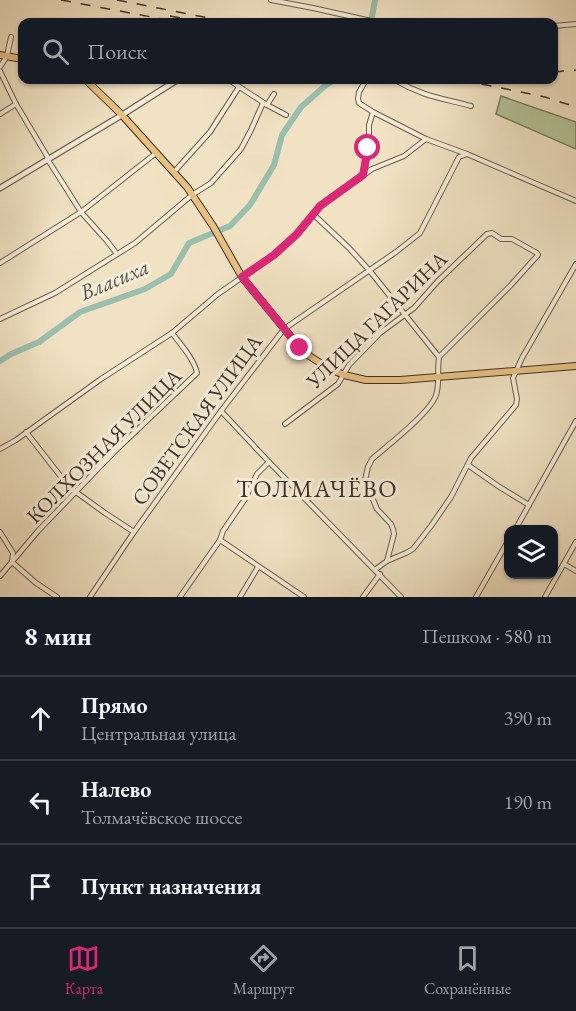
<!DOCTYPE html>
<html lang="ru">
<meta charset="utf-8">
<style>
body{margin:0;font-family:"EB Garamond",serif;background:#242831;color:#f1f3f6}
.controls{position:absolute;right:18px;bottom:18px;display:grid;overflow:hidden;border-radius:12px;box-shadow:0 2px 4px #0004}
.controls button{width:54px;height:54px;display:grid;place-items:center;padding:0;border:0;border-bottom:2px solid #363941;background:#171b24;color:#f1f3f6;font:30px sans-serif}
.stop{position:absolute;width:18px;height:18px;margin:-14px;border:4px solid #db2777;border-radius:50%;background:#fff}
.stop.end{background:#db2777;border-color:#fff;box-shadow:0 2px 6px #0008}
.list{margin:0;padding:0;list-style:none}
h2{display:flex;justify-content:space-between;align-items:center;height:78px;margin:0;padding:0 24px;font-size:26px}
h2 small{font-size:20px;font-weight:400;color:#9ea1a6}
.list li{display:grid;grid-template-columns:39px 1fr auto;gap:18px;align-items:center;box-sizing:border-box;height:84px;padding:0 24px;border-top:2px solid #363941}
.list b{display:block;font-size:22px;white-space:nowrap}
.list p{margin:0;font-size:20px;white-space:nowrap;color:#9ea1a6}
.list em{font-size:20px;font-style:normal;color:#9ea1a6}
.icon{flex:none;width:33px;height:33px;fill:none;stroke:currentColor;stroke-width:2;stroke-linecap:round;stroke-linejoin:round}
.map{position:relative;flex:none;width:576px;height:597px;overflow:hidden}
.search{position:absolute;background:#171b24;box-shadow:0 2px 4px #0004;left:18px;right:18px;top:18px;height:66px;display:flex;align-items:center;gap:15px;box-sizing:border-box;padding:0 21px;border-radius:12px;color:#9ea1a6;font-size:22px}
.sheet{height:330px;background:#171b24}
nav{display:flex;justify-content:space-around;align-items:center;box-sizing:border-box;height:84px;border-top:2px solid #363941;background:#171b24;font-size:16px;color:#9ea1a6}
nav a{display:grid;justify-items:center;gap:3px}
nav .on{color:#db2777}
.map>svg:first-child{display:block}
</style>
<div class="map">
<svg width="576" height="597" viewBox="0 0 576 597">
<rect width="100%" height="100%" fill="#f0e2c3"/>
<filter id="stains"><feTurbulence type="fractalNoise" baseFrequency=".00333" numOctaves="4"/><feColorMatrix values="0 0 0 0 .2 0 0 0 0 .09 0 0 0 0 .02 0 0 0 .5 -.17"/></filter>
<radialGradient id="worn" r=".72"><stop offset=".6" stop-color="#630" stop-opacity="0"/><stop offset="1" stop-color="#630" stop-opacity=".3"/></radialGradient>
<polygon fill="#b3c499" stroke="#787a61" stroke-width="1.5" points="501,96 576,122 576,149 496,114"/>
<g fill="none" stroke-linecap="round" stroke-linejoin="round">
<g stroke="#9bbfaf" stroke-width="6">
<polyline points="371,22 375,0"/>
<polyline points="0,361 11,354 39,342 80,312 145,289 171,274 189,243 230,226 250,205 274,165 282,135 301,107 326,85 334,80"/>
</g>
<defs>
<g id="minor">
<polyline points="271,0 313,8 376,22"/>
<polyline points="554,26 576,24"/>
<polyline points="0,67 7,56 11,37"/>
<polyline points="0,71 16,104 47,156 48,160 81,212 107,241 117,254"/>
<polyline points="229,80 267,105 286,115"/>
<polyline points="366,80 359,92 358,99 359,103 373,112 426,139 467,154 576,201"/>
<path d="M395,80C422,96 441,98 471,106"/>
<polyline points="267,105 274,94"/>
<polyline points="0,114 16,104"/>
<polyline points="174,172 210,132 239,87"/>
<polyline points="363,175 369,139 369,125 373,112"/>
<polyline points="313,214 349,248 369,270 439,357"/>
<polyline points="0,263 81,212 156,153"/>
<polyline points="0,319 55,293 135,243 192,195 211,183 241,149 251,130 263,103"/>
<polyline points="221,411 269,462 401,597"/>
<path d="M285,424L338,384L349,365L380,333L414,308L438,281L487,234L492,233L501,239H512L537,253L538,255L510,286L439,357C437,370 440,384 436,395C431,412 387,446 372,459L368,467L365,480L377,509L391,524L393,529L394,534L387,561L376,569"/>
<polyline points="26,432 69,487 105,513 134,532"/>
<polyline points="0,449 16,440 101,379 172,333 218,294 274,255 297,234 320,206 372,169 404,156 426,139"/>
<polyline points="468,465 498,486 529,505"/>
<polyline points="515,530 576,421"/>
<polyline points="0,532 13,553 12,562 36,583 57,597"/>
<polyline points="220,540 304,597"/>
<polyline points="387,561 406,553 413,549 431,526 451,497 471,458 516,405 517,399 513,378 522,358 576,264"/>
<polyline points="564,564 576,571"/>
<path d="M0,576L38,531L115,451L197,373C194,359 181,345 172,333"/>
<polyline points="90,597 134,532 221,411 284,329 396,252 420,233 459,157 467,154"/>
<polyline points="180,597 220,540 223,531 245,499 257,474 269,462"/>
<polyline points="240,597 258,567"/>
<polyline points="363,597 380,574"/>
<polyline points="476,597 508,541"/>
<polyline points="545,597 576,542"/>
</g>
<polyline id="tertiary" points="0,188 122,115 177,80"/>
<g id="primary">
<polyline points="0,55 22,59"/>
<polyline points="86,80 122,115 187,187 213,226 242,277 300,348 308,355 328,368 344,375 366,380 400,380 576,366"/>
</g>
</defs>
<use href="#minor" stroke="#6a5c50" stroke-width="6"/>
<use href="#tertiary" stroke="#6a5c50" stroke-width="7"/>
<use href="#primary" stroke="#3d2f29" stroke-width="8"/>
<use href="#minor" stroke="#f5ecd8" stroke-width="4"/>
<use href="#tertiary" stroke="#f5ecd8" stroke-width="4.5"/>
<use href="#primary" stroke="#e8c182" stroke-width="6"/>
<g stroke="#3d2f29" stroke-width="1.5" stroke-dasharray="10 10" stroke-linecap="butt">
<polyline points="61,0 178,22"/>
<polyline points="117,0 229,22"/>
<polyline points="170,16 202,22"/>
<polyline points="554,72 576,70"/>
<polyline points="462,80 545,97 576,107"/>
</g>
</g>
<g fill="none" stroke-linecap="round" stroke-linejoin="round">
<polyline stroke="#db2777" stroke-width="8" points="300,348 242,277 274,255 297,234 320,206 363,175 368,148"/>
</g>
<g text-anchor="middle" stroke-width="6" stroke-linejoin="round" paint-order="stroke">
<g font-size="21" fill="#3d2f29" stroke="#f5ecd8">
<text transform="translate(377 320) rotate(-44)" y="7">УЛИЦА ГАГАРИНА</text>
<text transform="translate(197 420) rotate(-54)" y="7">СОВЕТСКАЯ УЛИЦА</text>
<text transform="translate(104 446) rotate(-45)" y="7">КОЛХОЗНАЯ УЛИЦА</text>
</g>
<g font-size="22" font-style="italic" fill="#54534a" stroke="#f5ecd8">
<text transform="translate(114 279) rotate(-23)" y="8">Власиха</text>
</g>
<g font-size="24" letter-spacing="1.5" fill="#3d2f29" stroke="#f5ecd8">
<text x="317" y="497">ТОЛМАЧЁВО</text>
</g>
</g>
<rect width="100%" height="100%" filter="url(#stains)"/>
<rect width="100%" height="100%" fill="url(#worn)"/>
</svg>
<div class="controls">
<button><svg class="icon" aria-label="layers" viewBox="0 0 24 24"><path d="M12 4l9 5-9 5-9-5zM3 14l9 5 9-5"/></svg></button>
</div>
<div class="stop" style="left:368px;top:148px"></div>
<div class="stop end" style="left:300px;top:348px"></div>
<div class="search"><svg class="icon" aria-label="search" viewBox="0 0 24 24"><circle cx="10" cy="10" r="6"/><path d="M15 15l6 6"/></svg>Поиск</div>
</div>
<section class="sheet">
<h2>8 мин<small>Пешком · 580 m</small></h2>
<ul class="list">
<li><svg class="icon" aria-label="ahead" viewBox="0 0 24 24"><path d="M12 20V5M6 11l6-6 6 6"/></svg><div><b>Прямо</b><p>Центральная улица</p></div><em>390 m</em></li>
<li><svg class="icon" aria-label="left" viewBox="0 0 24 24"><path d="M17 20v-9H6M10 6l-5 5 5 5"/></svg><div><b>Налево</b><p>Толмачёвское шоссе</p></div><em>190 m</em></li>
<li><svg class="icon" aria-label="arrive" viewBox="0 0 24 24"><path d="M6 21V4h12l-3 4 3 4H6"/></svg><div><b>Пункт назначения</b></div></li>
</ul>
</section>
<nav>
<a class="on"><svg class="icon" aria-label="map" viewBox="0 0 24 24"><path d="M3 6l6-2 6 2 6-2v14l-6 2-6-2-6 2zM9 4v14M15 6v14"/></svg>Карта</a>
<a><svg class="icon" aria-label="directions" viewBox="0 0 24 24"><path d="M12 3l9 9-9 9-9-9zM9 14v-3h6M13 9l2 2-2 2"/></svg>Маршрут</a>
<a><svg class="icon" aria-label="saved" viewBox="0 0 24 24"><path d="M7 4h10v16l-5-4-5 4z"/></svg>Сохранённые</a>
</nav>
